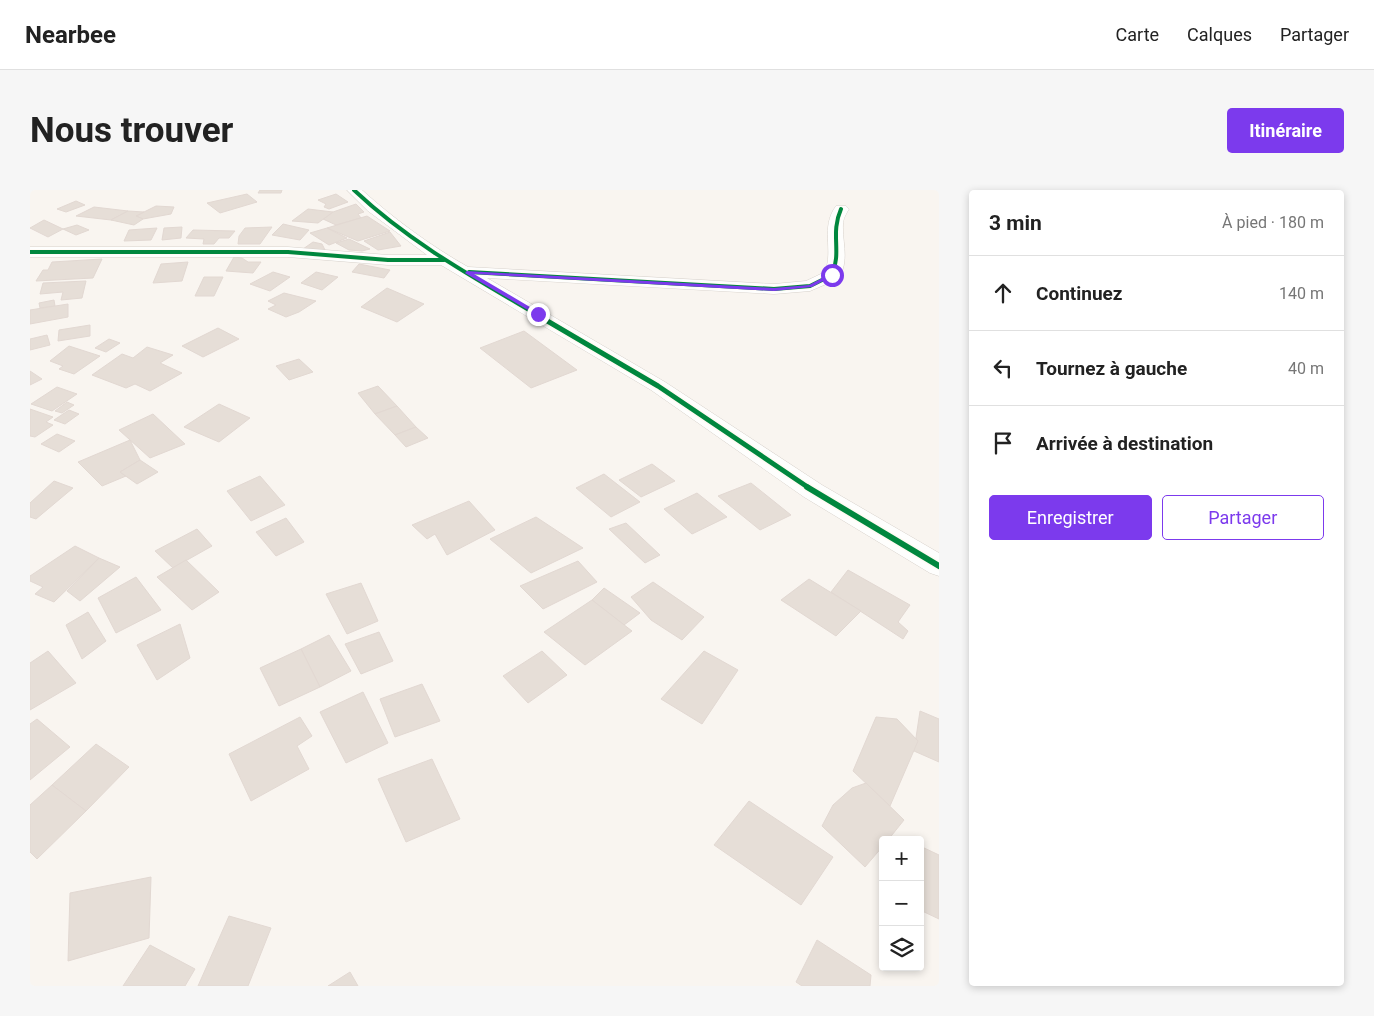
<!DOCTYPE html>
<html lang="fr">
<meta charset="utf-8">
<style>
body{margin:0;font-family:Roboto,sans-serif;background:#f6f6f6;color:#222}
.controls{position:absolute;right:15px;bottom:15px;display:grid;overflow:hidden;border-radius:5px;box-shadow:0 2px 8px #0003}
.controls button{width:45px;height:45px;display:grid;place-items:center;padding:0;border:0;border-bottom:1px solid #e0e0e0;background:#fff;color:#222;font:25px sans-serif}
.stop{position:absolute;width:15px;height:15px;margin:-11px;border:4px solid #7c3aed;border-radius:50%;background:#fff}
.stop.end{background:#7c3aed;border-color:#fff;box-shadow:0 1px 5px #0008}
.list{margin:0;padding:0;list-style:none}
h2{display:flex;justify-content:space-between;align-items:center;height:65px;margin:0;padding:0 20px;font-size:21px}
h2 small{font-size:16px;font-weight:400;color:#767676}
.list li{display:grid;grid-template-columns:32px 1fr auto;gap:15px;align-items:center;box-sizing:border-box;height:75px;padding:0 20px;border-top:1px solid #e0e0e0}
.list b{display:block;font-size:19px;white-space:nowrap}
.list em{font-size:16px;font-style:normal;color:#767676}
.actions{display:flex;gap:10px;padding:15px 20px}
.actions a{flex:1;padding:11px 0;border:1px solid #7c3aed;border-radius:5px;text-align:center;font-size:18px;color:#7c3aed}
.actions .main{background:#7c3aed;color:#fff}
.icon{flex:none;width:28px;height:28px;fill:none;stroke:currentColor;stroke-width:2;stroke-linecap:round;stroke-linejoin:round}
.map{position:relative;flex:none;width:909px;height:796px;overflow:hidden;border-radius:5px}
header{display:flex;align-items:center;gap:30px;box-sizing:border-box;height:70px;padding:0 25px;background:#fff;border-bottom:1px solid #e0e0e0}
header strong{font-size:24px}
nav{display:flex;gap:28px;margin-inline-start:auto;font-size:18px}
.intro{display:flex;align-items:center;justify-content:space-between;box-sizing:border-box;height:120px;padding:0 30px}
h1{margin:0;font-size:35px}
.button{padding:12px 22px;border-radius:5px;background:#7c3aed;color:#fff;font-size:18px;font-weight:700}
main{display:flex;gap:30px;padding:0 30px}
aside{flex:1;background:#fff;border-radius:5px;box-shadow:0 2px 8px #0003}
.map>svg:first-child{display:block}
</style>
<header>
<strong>Nearbee</strong>
<nav><a>Carte</a><a>Calques</a><a>Partager</a></nav>
</header>
<div class="intro"><h1>Nous trouver</h1><a class="button">Itinéraire</a></div>
<main>
<div class="map">
<svg width="909" height="796" viewBox="0 0 909 796">
<rect width="100%" height="100%" fill="#f9f5f0"/>
<g fill="#e6ded7" stroke="#e2d8d2">
<polygon points="230,0 252,0 251,3 228,3"/>
<polygon points="217,4 227,12 190,23 177,13"/>
<polygon points="306,4 318,12 299,19 294,17 296,14 288,10"/>
<polygon points="46,11 55,15 36,22 27,19"/>
<polygon points="326,14 334,22 328,24 331,28 306,35 293,29 303,22"/>
<polygon points="126,16 144,17 141,24 113,29 106,26"/>
<polygon points="64,17 98,21 81,30 46,26"/>
<polygon points="278,19 303,22 288,33 262,31"/>
<polygon points="98,21 114,22 106,26 113,29 104,35 81,30"/>
<polygon points="337,26 360,41 328,51 297,38"/>
<polygon points="14,30 33,39 18,47 0,38"/>
<polygon points="253,34 279,40 270,50 242,45"/>
<polygon points="47,35 59,40 46,45 33,39"/>
<polygon points="152,37 151,48 132,50 134,38"/>
<polygon points="242,37 230,54 208,54 209,46 215,38"/>
<polygon points="127,38 121,50 94,51 99,40"/>
<polygon points="297,38 317,48 299,55 280,43"/>
<polygon points="163,40 205,41 199,48 189,48 184,54 173,54 174,49 156,48"/>
<polygon points="360,42 371,56 348,60 334,51"/>
<polygon points="319,49 340,59 332,61 319,60 306,53"/>
<polygon points="283,52 292,54 295,60 273,59"/>
<polygon points="204,67 212,68 218,72 231,72 223,83 196,81"/>
<polygon points="72,69 63,88 6,91 13,80 18,80 22,72"/>
<polygon points="158,72 152,91 123,93 131,74"/>
<polygon points="329,74 360,80 354,88 322,82"/>
<polygon points="243,82 260,87 240,101 220,94"/>
<polygon points="286,82 308,87 292,100 271,93"/>
<polygon points="174,87 193,87 184,106 165,106"/>
<polygon points="56,91 52,108 31,110 33,102 10,104 13,93"/>
<polygon points="357,98 394,114 367,132 331,117"/>
<polygon points="254,103 286,111 269,122 256,127 238,119 246,115 238,111"/>
<polygon points="24,110 25,116 10,118 9,113"/>
<polygon points="38,114 38,127 0,134 0,120"/>
<polygon points="60,135 60,146 28,151 29,140"/>
<polygon points="188,138 209,149 173,167 152,156"/>
<polygon points="494,141 547,180 501,198 450,158"/>
<polygon points="17,145 20,155 0,160 0,149"/>
<polygon points="79,149 90,153 76,162 65,158"/>
<polygon points="39,156 70,166 44,184 29,179 33,176 20,171"/>
<polygon points="117,157 143,165 130,173 152,183 120,201 105,194 96,198 62,185 92,164 103,168"/>
<polygon points="269,169 283,182 259,190 246,176"/>
<polygon points="0,181 12,189 0,195"/>
<polygon points="348,196 367,216 345,224 328,203"/>
<polygon points="27,197 47,204 22,221 1,214"/>
<polygon points="37,212 44,215 32,223 25,221"/>
<polygon points="189,214 220,228 189,252 154,237"/>
<polygon points="367,216 386,237 365,245 345,224"/>
<polygon points="0,219 23,227 16,232 23,235 5,247 0,246"/>
<polygon points="39,220 49,224 35,234 24,230"/>
<polygon points="123,224 155,254 120,268 89,240"/>
<polygon points="386,237 398,248 376,257 365,245"/>
<polygon points="27,244 45,251 29,262 11,254"/>
<polygon points="100,250 110,270 90,282 96,286 72,296 48,272"/>
<polygon points="110,270 128,282 107,294 90,282"/>
<polygon points="622,274 645,291 611,307 589,290"/>
<polygon points="574,284 610,312 581,327 546,298"/>
<polygon points="230,286 255,315 221,331 197,301"/>
<polygon points="24,291 43,298 6,329 0,327 0,313"/>
<polygon points="721,293 761,325 730,340 688,306"/>
<polygon points="667,303 697,327 662,344 634,319"/>
<polygon points="439,311 465,340 417,365 405,344 397,349 382,335"/>
<polygon points="506,327 553,358 501,383 460,349"/>
<polygon points="256,328 274,352 246,366 226,342"/>
<polygon points="596,333 630,365 615,373 579,339"/>
<polygon points="167,339 182,356 143,378 125,361"/>
<polygon points="45,356 69,368 24,412 5,404 13,397 0,391 0,386"/>
<polygon points="69,368 90,377 50,411 37,401"/>
<polygon points="156,370 189,402 162,420 127,387"/>
<polygon points="548,371 567,392 513,419 490,396"/>
<polygon points="818,380 880,415 868,432 878,441 873,449 801,402"/>
<polygon points="106,387 131,420 86,443 68,408"/>
<polygon points="779,389 831,421 806,446 751,410"/>
<polygon points="623,392 674,427 652,450 621,430 601,407"/>
<polygon points="331,393 348,431 317,444 296,404"/>
<polygon points="574,398 610,423 594,435 562,410"/>
<polygon points="562,410 602,441 555,475 514,442"/>
<polygon points="58,422 76,451 52,469 36,435"/>
<polygon points="150,434 160,468 127,490 107,455"/>
<polygon points="349,442 363,471 331,484 315,454"/>
<polygon points="299,445 321,481 290,497 271,459"/>
<polygon points="271,459 290,497 249,516 230,478"/>
<polygon points="18,461 46,493 0,520 0,473"/>
<polygon points="512,461 537,485 498,513 473,486"/>
<polygon points="674,461 708,480 672,534 631,509"/>
<polygon points="392,494 410,531 365,547 350,509"/>
<polygon points="333,502 358,553 316,573 290,522"/>
<polygon points="890,521 909,529 909,572 884,561"/>
<polygon points="270,527 282,546 267,556 279,579 221,611 199,564"/>
<polygon points="846,527 867,529 888,551 860,616 823,581"/>
<polygon points="7,529 40,557 0,590 0,534"/>
<polygon points="66,554 99,577 56,621 22,595"/>
<polygon points="402,569 430,629 376,652 348,589"/>
<polygon points="836,593 874,630 858,650 853,650 853,656 835,677 792,636 803,615 822,598"/>
<polygon points="22,595 56,621 7,669 0,662 0,615"/>
<polygon points="719,611 803,667 771,715 684,655"/>
<polygon points="890,656 909,665 909,729 890,720"/>
<polygon points="121,687 119,748 38,771 40,703"/>
<polygon points="199,726 241,738 218,796 168,796"/>
<polygon points="787,750 841,785 840,796 772,796 766,792"/>
<polygon points="120,755 165,779 155,796 93,796"/>
<polygon points="320,782 328,796 298,796"/>
</g>
<g fill="none" stroke-linecap="round" stroke-linejoin="round">
<defs>
<path id="minor" d="M317,0H332C364,29 401,56 438,77L744,94L776,91L795,82C804,59 790,38 806,16H816L819,19C816,24 813,29 813,34C812,53 820,71 808,89L780,101L744,104L457,88L635,192L792,295L909,363V386L900,383L774,307L621,200L411,75H358L258,67H0V57H258L358,65H397L338,21Z"/>
</defs>
<use href="#minor" stroke="#d7d1cb" stroke-width="1"/>
<use href="#minor" fill="#fefefd" fill-rule="evenodd"/>
<defs>
<g id="cycleway-far2">
<path d="M324,0C381,54 450,91 516,130"/>
<polyline points="0,62 258,62 358,70 414,70"/>
<path d="M439,82L744,99L780,96L802,85C812,61 800,44 811,19"/>
</g>
<polyline id="cycleway-far1" points="514,129 628,196 779,298"/>
<polyline id="cycleway" points="777,297 909,376"/>
</defs>
<use href="#cycleway-far2" stroke="#fffaf3" stroke-width="5.5"/>
<use href="#cycleway-far1" stroke="#fffaf3" stroke-width="8"/>
<use href="#cycleway" stroke="#fffaf3" stroke-width="9"/>
<use href="#cycleway-far2" stroke="#00873e" stroke-width="4"/>
<use href="#cycleway-far1" stroke="#00873e" stroke-width="5"/>
<use href="#cycleway" stroke="#00873e" stroke-width="6"/>
</g>
<polygon fill="#7c3aed" points="437,81 744,98 779,95 800,84 804,85 782,97 744,101 444,84 510,123 508,126 435,83"/>
</svg>
<div class="controls">
<button>+</button>
<button>−</button>
<button><svg class="icon" aria-label="layers" viewBox="0 0 24 24"><path d="M12 4l9 5-9 5-9-5zM3 14l9 5 9-5"/></svg></button>
</div>
<div class="stop" style="left:802px;top:85px"></div>
<div class="stop end" style="left:508px;top:124px"></div>
</div>
<aside>
<h2>3 min<small>À pied · 180 m</small></h2>
<ul class="list">
<li><svg class="icon" aria-label="ahead" viewBox="0 0 24 24"><path d="M12 20V5M6 11l6-6 6 6"/></svg><div><b>Continuez</b></div><em>140 m</em></li>
<li><svg class="icon" aria-label="left" viewBox="0 0 24 24"><path d="M17 20v-9H6M10 6l-5 5 5 5"/></svg><div><b>Tournez à gauche</b></div><em>40 m</em></li>
<li><svg class="icon" aria-label="arrive" viewBox="0 0 24 24"><path d="M6 21V4h12l-3 4 3 4H6"/></svg><div><b>Arrivée à destination</b></div></li>
</ul>
<div class="actions"><a class="main">Enregistrer</a><a>Partager</a></div>
</aside>
</main>
